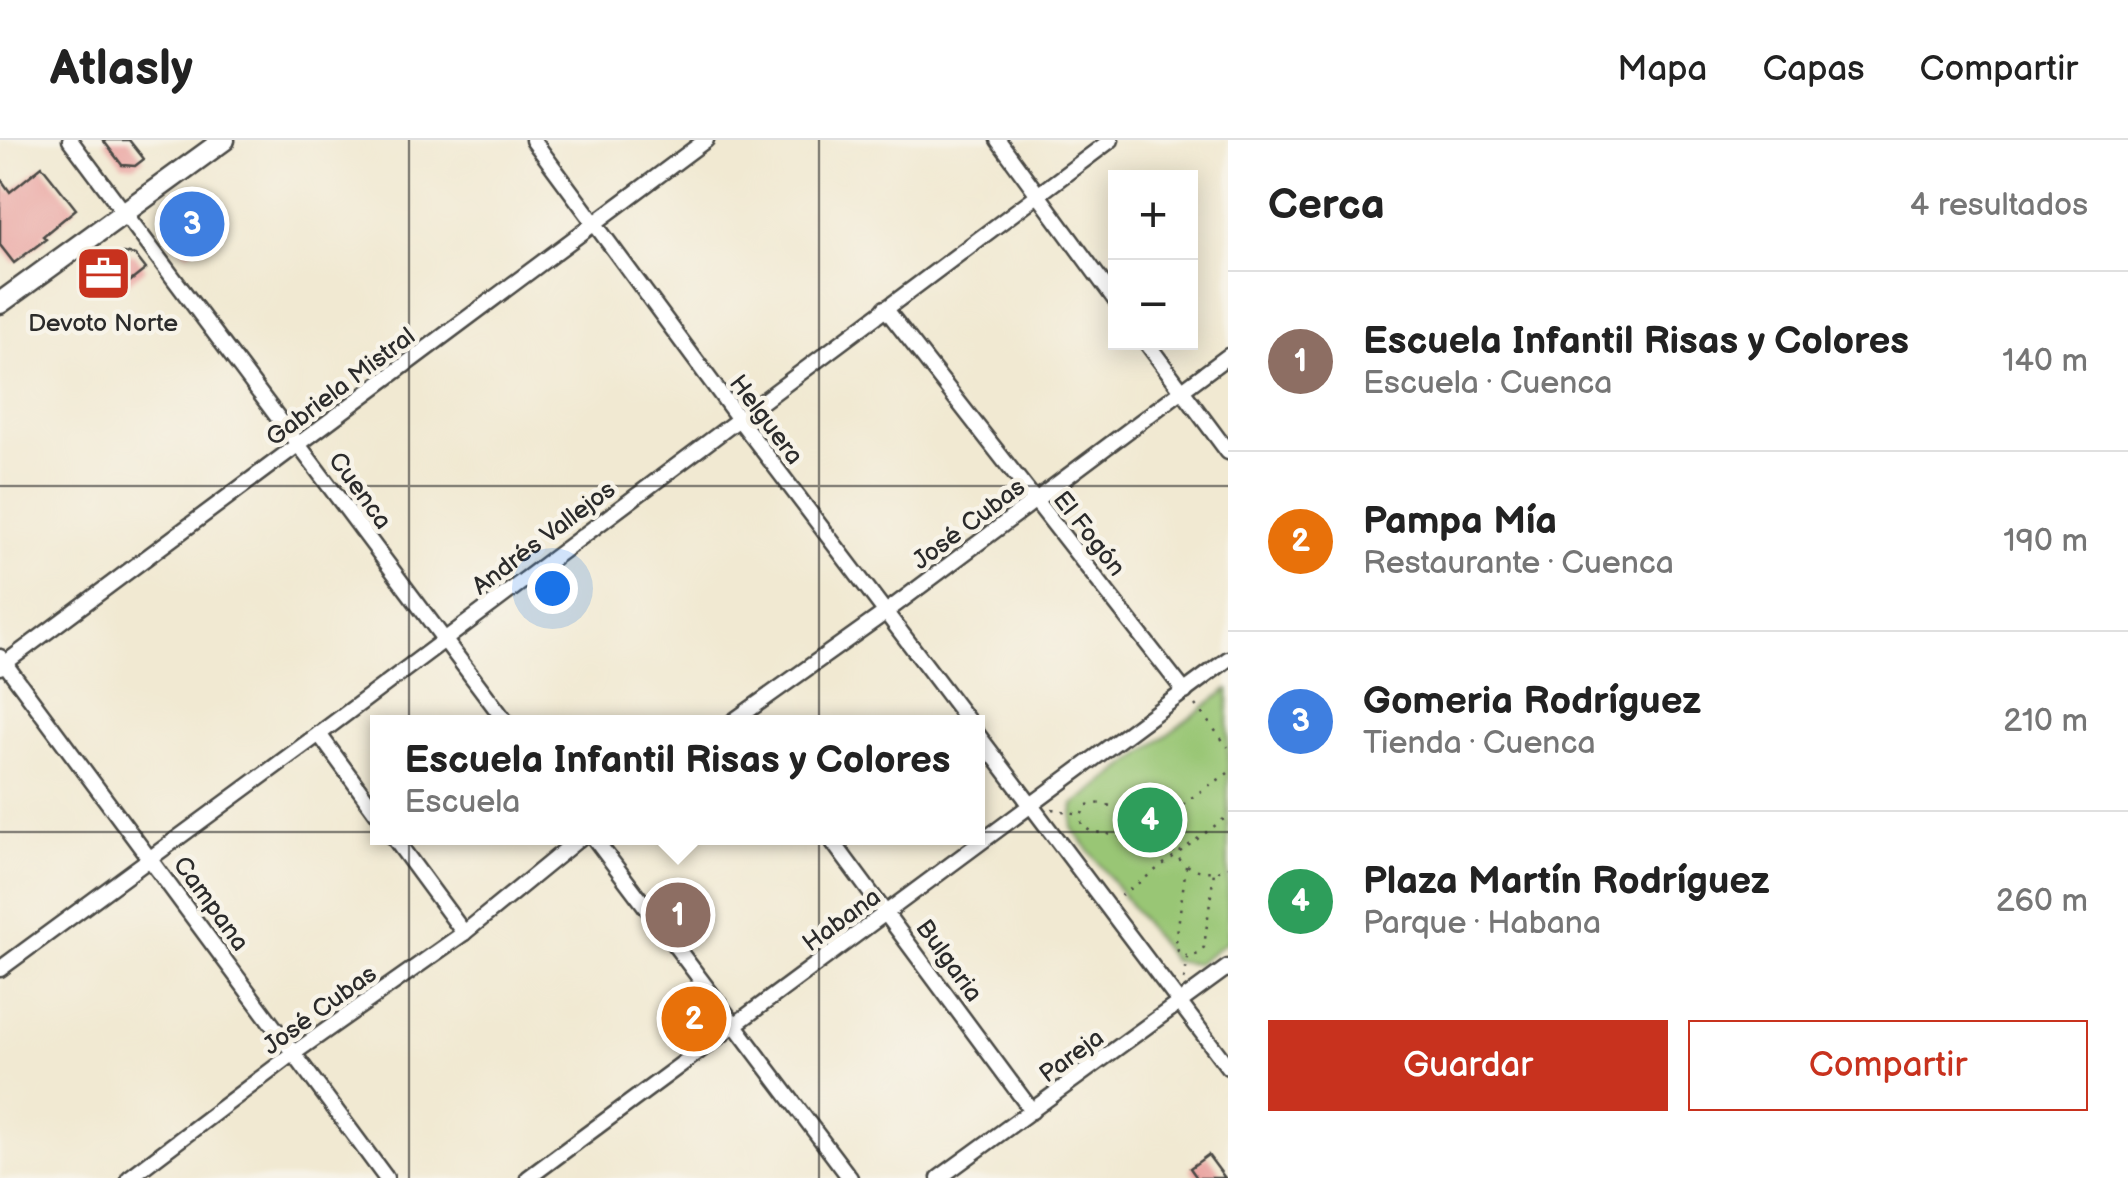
<!DOCTYPE html>
<html lang="es">
<meta charset="utf-8">
<style>
body{margin:0;font-family:"Balsamiq Sans",sans-serif;background:#f2f2f2;color:#222}
.controls{position:absolute;right:30px;top:30px;display:grid;overflow:hidden;border-radius:0px;box-shadow:0 5px 25px #0003}
.controls button{width:90px;height:90px;display:grid;place-items:center;padding:0;border:0;border-bottom:2px solid #e0e0e0;background:#fff;color:#222;font:50px sans-serif}
.you{position:absolute;left:552px;top:448px;width:35px;height:35px;margin:-25px;border:8px solid #fff;border-radius:50%;background:#1a73e8;box-shadow:0 0 0 15px #1a73e833}
.badge{display:grid;place-items:center;width:65px;height:65px;border-radius:50%;background:#c8321e;color:#fff;font-size:32px;font-weight:700}
.pin{position:absolute;translate:-50% -50%;border:5px solid #fff;box-shadow:0 2px 10px #0006}
.popup{position:absolute;left:370px;top:575px;width:615px;height:130px;box-sizing:border-box;display:grid;place-content:center;border-radius:0px;background:#fff;filter:drop-shadow(0 2px 8px #0005);font-size:32px;white-space:nowrap;color:#767676}
.popup b{font-size:38px;color:#222}
.popup::after{content:'';position:absolute;left:50%;top:100%;margin-left:-20px;border:20px solid transparent;border-top-color:#fff}
.list{margin:0;padding:0;list-style:none}
h2{display:flex;justify-content:space-between;align-items:center;height:130px;margin:0;padding:0 40px;font-size:42px}
h2 small{font-size:32px;font-weight:400;color:#767676}
.list li{display:grid;grid-template-columns:65px 1fr auto;gap:30px;align-items:center;box-sizing:border-box;height:180px;padding:0 40px;border-top:2px solid #e0e0e0}
.list b{display:block;font-size:38px;white-space:nowrap}
.list p{margin:0;font-size:32px;white-space:nowrap;color:#767676}
.list em{font-size:32px;font-style:normal;color:#767676}
.actions{display:flex;gap:20px;padding:30px 40px}
.actions a{flex:1;padding:22px 0;border:2px solid #c8321e;border-radius:0px;text-align:center;font-size:35px;color:#c8321e}
.actions .main{background:#c8321e;color:#fff}
.map{position:relative;flex:none;width:1228px;height:1038px;overflow:hidden}
header{display:flex;align-items:center;gap:60px;box-sizing:border-box;height:140px;padding:0 50px;background:#fff;border-bottom:2px solid #e0e0e0}
header strong{font-size:48px}
nav{display:flex;gap:55px;margin-inline-start:auto;font-size:35px}
main{display:flex}
aside{flex:1;background:#fff}
.map>svg:first-child{display:block}
</style>
<header>
<strong>Atlasly</strong>
<nav><a>Mapa</a><a>Capas</a><a>Compartir</a></nav>
</header>
<main>
<div class="map">
<svg width="1228" height="1038" viewBox="0 0 1228 1038">
<rect width="100%" height="100%" fill="#f7f3e8"/>
<filter id="ink" filterUnits="userSpaceOnUse"><feTurbulence type="fractalNoise" baseFrequency=".01" numOctaves="2"/><feDisplacementMap in="SourceGraphic" scale="20" xChannelSelector="R" yChannelSelector="G"/><feConvolveMatrix kernelMatrix="1 2 1 2 8 2 1 2 1" color-interpolation-filters="sRGB"/></filter>
<filter id="wash" filterUnits="userSpaceOnUse"><feTurbulence type="fractalNoise" baseFrequency=".0048" numOctaves="4" result="noise"/><feDisplacementMap in="SourceGraphic" scale="40" xChannelSelector="R" yChannelSelector="G"/><feGaussianBlur stdDeviation="2.25" result="paint"/><feColorMatrix in="noise" values="0 0 0 0 0 0 0 0 0 0 0 0 0 0 0 0 0 1.4 0 .05"/><feComposite in="paint" operator="in"/></filter>
<g filter="url(#wash)">
<rect width="100%" height="100%" fill="#f1e9d2"/>
<polygon fill="#99c674" stroke="#627850" stroke-width="2.5" points="1228,549 1228,801 1196,824 1173,821 1072,688 1074,665"/>
<g id="blocks">
<g fill="#eaa5a2">
<polygon points="103,0 129,0 144,19 135,26 122,25"/>
<polygon points="42,26 76,69 43,96 46,99 14,123 0,105 0,38 10,52"/>
<polygon points="189,67 207,92 196,100 199,104 187,114 170,92 173,78"/>
<polygon points="123,113 135,115 146,129 127,144 111,122"/>
<polygon points="1208,1015 1225,1038 1197,1038 1190,1028"/>
</g>
</g>
</g>
<g filter="url(#ink)">
<use href="#blocks" fill-opacity="0" stroke="#494844" stroke-width="2.5"/>
<g fill="none" stroke-linecap="round" stroke-linejoin="round">
<defs>
<g id="minor">
<polyline points="70,0 506,582"/>
<polyline points="533,0 739,279 969,582"/>
<polyline points="998,0 1116,161"/>
<polyline points="885,168 1185,552"/>
<polyline points="1146,202 1228,312"/>
<polyline points="0,517 386,1038"/>
<polyline points="0,527 706,0"/>
<polyline points="732,582 886,472 1228,216"/>
<polyline points="319,594 378,675"/>
<polyline points="978,595 1228,927"/>
<polyline points="394,698 464,793"/>
<polyline points="594,698 850,1038"/>
<polyline points="830,698 1032,971"/>
<polyline points="0,829 319,594 1111,0"/>
<polyline points="129,1038 294,913 464,793 580,698"/>
<polyline points="528,1038 1228,519"/>
<polyline points="939,1038 1228,827"/>
</g>
<polyline id="secondary" points="0,163 224,0"/>
</defs>
<use href="#minor" stroke="#494844" stroke-width="19"/>
<use href="#secondary" stroke="#494844" stroke-width="25"/>
<g stroke="#494844" stroke-width="2.5" stroke-dasharray="2.5 8" stroke-linecap="butt">
<polyline points="1195,565 1228,607"/>
<path d="M1228,633C1212,645 1189,656 1177,672C1152,708 1192,744 1228,727"/>
<polyline points="1052,669 1079,674"/>
<polyline points="1172,706 1090,691 1082,685 1080,677 1087,665 1095,663 1174,677"/>
<polyline points="1186,726 1176,802 1178,811 1188,817 1199,814 1204,807 1214,732"/>
<polyline points="1121,756 1228,676"/>
<polyline points="1184,840 1188,818"/>
</g>
<use href="#minor" stroke="#fff" stroke-width="14"/>
<use href="#secondary" stroke="#fff" stroke-width="20"/>
</g>
</g>
<path fill="none" stroke="#2b2b2b" stroke-width="2.5" stroke-opacity="0.55" d="M409,0V1038M819,0V1038M0,346H1228M0,692H1228"/>
<defs>
<symbol id="office-square" viewBox="-11 -11 22 22"><rect x="-9" y="-9" width="18" height="18" rx="4" fill="#c8321e" stroke="#f7f3e8"/><path d="M-6-3h4V-5.5h4V-3h4V5H-6ZM-1-4.5V-3h2v-1.5ZM-6 0V1H6V0Z" fill="#fff"/></symbol>
</defs>
<g fill-rule="evenodd">
<use href="#office-square" x="72" y="102" width="63" height="63"/>
</g>
<g text-anchor="middle" stroke-width="9" stroke-linejoin="round" paint-order="stroke">
<g font-size="25" fill="#2b2b2b" stroke="#f7f3e8">
<text x="103" y="191">Devoto Norte</text>
</g>
<g font-size="25" fill="#2b2b2b" stroke="#f7f3e8">
<text transform="translate(340 246) rotate(-37)" y="9">Gabriela Mistral</text>
<text transform="translate(767 279) rotate(53)" y="9">Helguera</text>
<text transform="translate(361 350) rotate(54)" y="9">Cuenca</text>
<text transform="translate(968 383) rotate(-37)" y="9">José Cubas</text>
<text transform="translate(1090 393) rotate(52)" y="9">El Fogón</text>
<text transform="translate(543 397) rotate(-37)" y="9">Andrés Vallejos</text>
<text transform="translate(212 763) rotate(54)" y="9">Campana</text>
<text transform="translate(841 779) rotate(-36)" y="9">Habana</text>
<text transform="translate(950 820) rotate(54)" y="9">Bulgaria</text>
<text transform="translate(319 869) rotate(-36)" y="9">José Cubas</text>
<text transform="translate(1071 915) rotate(-36)" y="9">Pareja</text>
</g>
</g>
</svg>
<div class="controls">
<button>+</button>
<button>−</button>
</div>
<div class="you"></div>
<div class="pin badge" style="left:678px;top:775px;background:#8d6e63">1</div>
<div class="popup"><b>Escuela Infantil Risas y Colores</b>Escuela</div>
<div class="pin badge" style="left:694px;top:879px;background:#e8710a">2</div>
<div class="pin badge" style="left:192px;top:84px;background:#3f7fe0">3</div>
<div class="pin badge" style="left:1150px;top:680px;background:#2e9e5b">4</div>
</div>
<aside>
<h2>Cerca<small>4 resultados</small></h2>
<ul class="list">
<li><span class="badge" style="background:#8d6e63">1</span><div><b>Escuela Infantil Risas y Colores</b><p>Escuela · Cuenca</p></div><em>140 m</em></li>
<li><span class="badge" style="background:#e8710a">2</span><div><b>Pampa Mía</b><p>Restaurante · Cuenca</p></div><em>190 m</em></li>
<li><span class="badge" style="background:#3f7fe0">3</span><div><b>Gomeria Rodríguez</b><p>Tienda · Cuenca</p></div><em>210 m</em></li>
<li><span class="badge" style="background:#2e9e5b">4</span><div><b>Plaza Martín Rodríguez</b><p>Parque · Habana</p></div><em>260 m</em></li>
</ul>
<div class="actions"><a class="main">Guardar</a><a>Compartir</a></div>
</aside>
</main>
